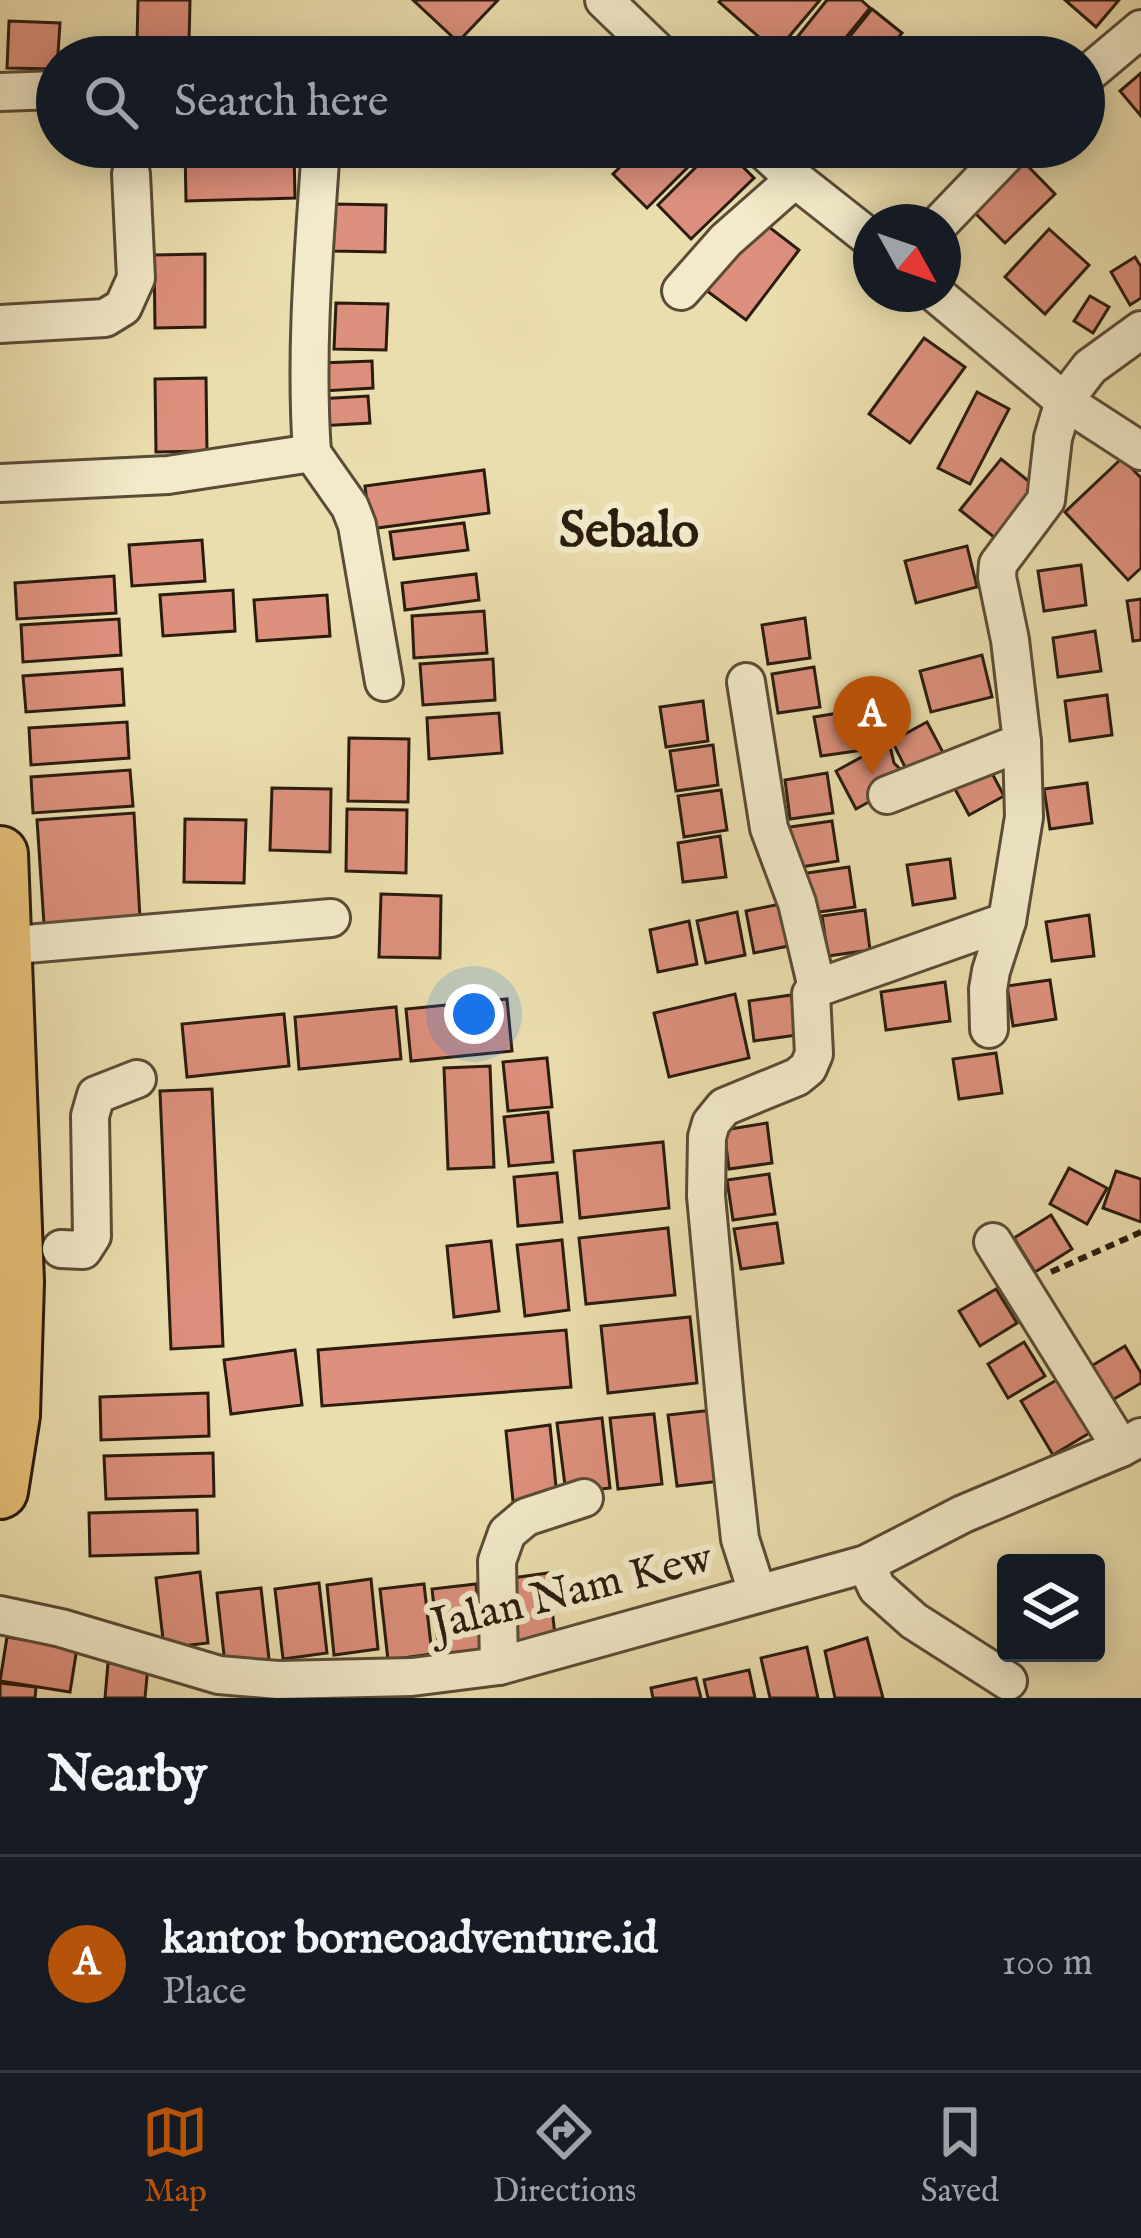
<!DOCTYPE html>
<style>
body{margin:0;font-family:"IM FELL English",serif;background:#242831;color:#f1f3f6}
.controls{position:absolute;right:36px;bottom:36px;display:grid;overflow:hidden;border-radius:12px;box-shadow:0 6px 30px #0003}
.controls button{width:108px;height:108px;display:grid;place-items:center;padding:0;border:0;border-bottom:3px solid #363941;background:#171b24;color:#f1f3f6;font:60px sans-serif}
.compass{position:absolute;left:853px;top:204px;width:108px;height:108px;border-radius:50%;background:#171b24;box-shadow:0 6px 30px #0003;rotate:130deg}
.you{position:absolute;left:474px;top:1014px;width:42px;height:42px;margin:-30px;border:9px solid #fff;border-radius:50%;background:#1a73e8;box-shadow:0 0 0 18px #1a73e833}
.badge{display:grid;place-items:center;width:78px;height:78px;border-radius:50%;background:#b45309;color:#fff;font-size:39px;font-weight:700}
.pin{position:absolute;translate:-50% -99px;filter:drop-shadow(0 3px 6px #0008)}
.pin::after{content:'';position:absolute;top:63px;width:42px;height:36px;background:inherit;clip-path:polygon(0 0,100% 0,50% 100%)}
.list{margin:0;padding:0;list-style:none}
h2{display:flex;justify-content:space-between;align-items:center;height:156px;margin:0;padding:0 48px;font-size:51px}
h2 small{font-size:39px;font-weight:400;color:#9ea1a6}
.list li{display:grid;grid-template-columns:78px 1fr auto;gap:36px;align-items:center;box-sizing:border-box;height:216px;padding:0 48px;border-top:3px solid #363941}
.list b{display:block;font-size:45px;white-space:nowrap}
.list p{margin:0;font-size:39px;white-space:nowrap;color:#9ea1a6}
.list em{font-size:39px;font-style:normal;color:#9ea1a6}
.icon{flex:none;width:66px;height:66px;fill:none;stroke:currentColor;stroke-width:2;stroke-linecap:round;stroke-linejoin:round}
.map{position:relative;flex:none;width:1141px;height:1698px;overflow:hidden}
.search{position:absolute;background:#171b24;box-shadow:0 6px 30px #0003;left:36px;right:36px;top:36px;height:132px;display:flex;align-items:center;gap:30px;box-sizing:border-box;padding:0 42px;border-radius:66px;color:#9ea1a6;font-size:45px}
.sheet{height:372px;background:#171b24}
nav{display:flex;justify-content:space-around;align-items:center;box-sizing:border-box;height:168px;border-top:3px solid #363941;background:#171b24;font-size:33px;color:#9ea1a6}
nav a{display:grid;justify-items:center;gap:6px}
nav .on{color:#b45309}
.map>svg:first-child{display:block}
</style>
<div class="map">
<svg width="1141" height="1698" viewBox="0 0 1141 1698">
<rect width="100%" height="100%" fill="#ebdeae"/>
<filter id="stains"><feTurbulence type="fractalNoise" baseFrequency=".00167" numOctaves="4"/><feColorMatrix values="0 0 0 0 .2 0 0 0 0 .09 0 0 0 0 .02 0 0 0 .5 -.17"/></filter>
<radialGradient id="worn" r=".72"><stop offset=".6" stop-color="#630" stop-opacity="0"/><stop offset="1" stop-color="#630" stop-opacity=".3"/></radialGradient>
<g fill="#dd907d" stroke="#2a1c0e" stroke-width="3">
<polygon points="138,0 190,0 189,44 137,43"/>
<polygon points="413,0 498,0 458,42"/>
<polygon points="721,0 820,0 776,52 719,2"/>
<polygon points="827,0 861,0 870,8 830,57 793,57 786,51"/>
<polygon points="1065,0 1119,0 1096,27"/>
<polygon points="872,9 902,33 882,57 833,57"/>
<polygon points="9,21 60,23 57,69 7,68"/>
<polygon points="285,51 285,57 182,57 182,54"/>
<polygon points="1141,73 1141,116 1120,91"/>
<polygon points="185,147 234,147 234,151 294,149 295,198 186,201"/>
<polygon points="349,147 401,147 400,165 348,164"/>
<polygon points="640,147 708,147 647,208 613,174"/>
<polygon points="716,147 723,147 754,178 691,239 658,205"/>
<polygon points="1024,162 1055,194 1005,243 974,212"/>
<polygon points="334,204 386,205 385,252 333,251"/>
<polygon points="760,220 799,250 746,320 707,291"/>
<polygon points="1049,229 1089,265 1045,314 1005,277"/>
<polygon points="205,254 205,327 155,328 154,255"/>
<polygon points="1135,257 1141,267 1141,298 1130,305 1111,272"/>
<polygon points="1090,296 1109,307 1093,333 1074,321"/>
<polygon points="336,303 388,304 386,350 334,349"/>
<polygon points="924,338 965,367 910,443 869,414"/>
<polygon points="372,361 373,388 323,391 321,363"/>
<polygon points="206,378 207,451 156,452 155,379"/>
<polygon points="977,392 1009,409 970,484 938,468"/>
<polygon points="368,396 370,423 319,426 318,399"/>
<polygon points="1122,458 1141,478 1141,568 1128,580 1065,512"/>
<polygon points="1001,459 1036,487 995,538 960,510"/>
<polygon points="484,470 489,513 370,529 365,486"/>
<polygon points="464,523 468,550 394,559 390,532"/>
<polygon points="202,540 205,581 132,586 129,545"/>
<polygon points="967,546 977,587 916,603 905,561"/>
<polygon points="1081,565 1086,605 1044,611 1038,571"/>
<polygon points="476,574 479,600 405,610 402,583"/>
<polygon points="114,576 116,613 17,619 15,583"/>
<polygon points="233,590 235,631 163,636 160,595"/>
<polygon points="327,595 330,636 257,641 254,600"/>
<polygon points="1141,599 1141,640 1133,641 1127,601"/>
<polygon points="484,611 487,653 414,658 412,616"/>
<polygon points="805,618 810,658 768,664 762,625"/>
<polygon points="119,619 121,655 23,662 21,625"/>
<polygon points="1095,631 1101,671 1058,677 1053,638"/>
<polygon points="982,655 992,697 931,712 920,671"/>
<polygon points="493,659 495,700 423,705 420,664"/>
<polygon points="814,667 820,707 778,713 772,674"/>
<polygon points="122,669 124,705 26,712 23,676"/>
<polygon points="1107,695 1112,735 1070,741 1065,701"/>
<polygon points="703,701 708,741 666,747 660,707"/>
<polygon points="857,710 863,750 821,756 814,717"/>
<polygon points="499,713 502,753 429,759 427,718"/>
<polygon points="127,722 129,758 31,765 29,728"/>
<polygon points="927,722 947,760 911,779 892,741"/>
<polygon points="349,738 409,739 408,802 348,801"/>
<polygon points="889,742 894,763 910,779 856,809 836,771"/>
<polygon points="713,745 718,785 676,791 670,751"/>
<polygon points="984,758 1004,796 969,815 949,778"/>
<polygon points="130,770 133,806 33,813 31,777"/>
<polygon points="827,773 833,813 790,819 785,780"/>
<polygon points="1087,783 1092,823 1050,829 1044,789"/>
<polygon points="272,788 331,789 330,852 270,850"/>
<polygon points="721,790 727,830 684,837 678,796"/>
<polygon points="347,809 407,810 406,873 346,871"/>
<polygon points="134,813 140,918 44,924 37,820"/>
<polygon points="185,819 246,820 244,883 184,882"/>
<polygon points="832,821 838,861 795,868 790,827"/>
<polygon points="720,836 726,877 683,882 678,843"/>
<polygon points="950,859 955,898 913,905 907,865"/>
<polygon points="849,867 855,907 812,913 807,873"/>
<polygon points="381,894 441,896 440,958 379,957"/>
<polygon points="785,903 793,945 754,953 746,911"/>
<polygon points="865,910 870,950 828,956 822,916"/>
<polygon points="737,912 745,955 706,963 697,921"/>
<polygon points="1089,915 1094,956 1052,961 1046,922"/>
<polygon points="689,921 697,964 658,972 650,930"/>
<polygon points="1050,980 1056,1019 1013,1026 1007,986"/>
<polygon points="945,982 950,1021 886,1030 881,992"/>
<polygon points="735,994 749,1058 669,1077 654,1013"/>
<polygon points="791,995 797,1035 754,1041 749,1001"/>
<polygon points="507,999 512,1051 411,1061 406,1009"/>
<polygon points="396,1007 401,1059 299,1069 295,1017"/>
<polygon points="284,1014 289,1066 187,1077 182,1024"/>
<polygon points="996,1053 1002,1093 959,1099 953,1059"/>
<polygon points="547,1058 552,1107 508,1111 503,1062"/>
<polygon points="490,1066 494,1167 448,1169 444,1068"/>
<polygon points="212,1089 223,1346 171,1349 160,1091"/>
<polygon points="548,1112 553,1162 509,1166 504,1117"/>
<polygon points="767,1123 772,1163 729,1169 724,1130"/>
<polygon points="663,1142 669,1208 580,1218 574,1151"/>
<polygon points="1069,1168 1107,1188 1087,1224 1050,1204"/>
<polygon points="1116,1171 1141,1179 1141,1222 1103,1208"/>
<polygon points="557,1173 562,1222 518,1226 514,1177"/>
<polygon points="769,1174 775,1214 733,1220 727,1180"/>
<polygon points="1051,1215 1072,1249 1035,1272 1014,1238"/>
<polygon points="777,1223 783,1263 741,1269 734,1229"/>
<polygon points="668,1228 675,1295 586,1304 579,1238"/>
<polygon points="562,1240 569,1310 525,1316 517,1245"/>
<polygon points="491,1241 499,1311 454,1317 447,1246"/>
<polygon points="996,1289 1017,1323 980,1346 959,1311"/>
<polygon points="690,1317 697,1383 608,1393 601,1326"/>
<polygon points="566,1330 571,1387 322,1406 318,1350"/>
<polygon points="1024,1342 1045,1376 1008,1398 988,1364"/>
<polygon points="1125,1346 1141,1373 1141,1383 1109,1402 1088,1368"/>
<polygon points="295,1350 302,1405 231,1414 224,1360"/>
<polygon points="1060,1378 1091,1432 1053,1455 1021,1401"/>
<polygon points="208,1393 209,1436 101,1440 100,1397"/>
<polygon points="713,1410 721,1481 677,1486 668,1415"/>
<polygon points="654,1414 662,1484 618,1489 610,1418"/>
<polygon points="602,1418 610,1488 566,1493 557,1423"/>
<polygon points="550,1425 557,1497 513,1501 506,1431"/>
<polygon points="213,1453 214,1496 106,1499 104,1456"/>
<polygon points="197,1510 198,1553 90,1556 89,1513"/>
<polygon points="200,1572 208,1643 164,1648 156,1578"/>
<polygon points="548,1573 556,1644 512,1649 504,1579"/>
<polygon points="371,1579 378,1649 334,1655 327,1585"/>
<polygon points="319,1583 327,1653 283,1659 275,1589"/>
<polygon points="424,1584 432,1654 388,1660 380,1589"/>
<polygon points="476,1584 484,1655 440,1660 432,1589"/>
<polygon points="261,1588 269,1659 225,1664 217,1593"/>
<polygon points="7,1637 77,1648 70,1692 0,1681"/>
<polygon points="867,1638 883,1698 835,1698 825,1651"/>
<polygon points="807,1647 818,1698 770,1698 761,1658"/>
<polygon points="108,1663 148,1666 145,1698 105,1698"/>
<polygon points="749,1670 755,1698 708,1698 704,1680"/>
<polygon points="696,1678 701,1698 653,1698 651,1688"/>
<polygon points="0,1683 36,1687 35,1698 0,1698"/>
</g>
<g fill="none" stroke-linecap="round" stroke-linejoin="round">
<polyline stroke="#c4b78e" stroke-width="36" stroke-dasharray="36 18" stroke-linecap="butt" points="130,147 131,174"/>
<defs>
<g id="minor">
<polyline points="604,0 663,57"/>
<polyline points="1084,77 1141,29"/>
<polyline points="0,92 57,90"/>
<polyline points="760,147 795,179 871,239"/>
<polyline points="941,222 1013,147"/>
<polyline points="681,291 726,240 795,179"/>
<polyline points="936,294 1064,401 1141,451"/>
<polyline points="0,324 105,318 123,307 136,278 131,174"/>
<polyline points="312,453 350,507 357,525 384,682"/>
<path d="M0,483L168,475L312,453C305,350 314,249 321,147"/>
<polyline points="746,682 769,828 797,903 817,988"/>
<polyline points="887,795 1022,742"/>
<polyline points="3,946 331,918"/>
<polyline points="989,1029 988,989 991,971 1007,921 1024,817 1022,742 1010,640 997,577 998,564 1046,500 1053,438 1064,401 1090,367 1141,330"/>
<polyline points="993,1242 1121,1448"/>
<polyline points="61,1249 83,1250 92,1236 90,1116 96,1095 137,1079"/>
<polyline points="866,1564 877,1588 914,1621 1008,1681"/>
<polyline points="757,1592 740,1539 726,1411 706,1196 707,1137 711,1123 724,1107 797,1077 808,1068 814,1054 811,994 817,988 1007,921"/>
<polyline points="0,1615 61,1628 219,1675 278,1680 412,1677 499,1666 866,1564 963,1514 1121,1448 1141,1437"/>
<polyline points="499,1666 497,1561 507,1533 526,1517 584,1498"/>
</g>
<polyline id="highway" points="0,854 16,1282 12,1415 0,1491"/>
</defs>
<use href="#minor" stroke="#5a4c36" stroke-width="42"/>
<use href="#highway" stroke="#2a1c0e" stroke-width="60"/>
<polyline stroke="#2a1c0e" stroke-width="6" stroke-dasharray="9 6" stroke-linecap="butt" points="1051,1272 1141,1232"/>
<use href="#minor" stroke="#f2eaca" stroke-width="36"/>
<use href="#highway" stroke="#e6bf77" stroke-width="54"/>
</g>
<g text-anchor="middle" stroke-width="12" stroke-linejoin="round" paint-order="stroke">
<g font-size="45" fill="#2a1c0e" stroke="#f2eaca">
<text transform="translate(571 1589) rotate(-14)" y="16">Jalan Nam Kew</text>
</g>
<g font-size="51" font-weight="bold" fill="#2a1c0e" stroke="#f2eaca">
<text x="629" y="546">Sebalo</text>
</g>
</g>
<rect width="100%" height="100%" filter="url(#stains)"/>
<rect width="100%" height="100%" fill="url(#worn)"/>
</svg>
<div class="controls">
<button><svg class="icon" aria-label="layers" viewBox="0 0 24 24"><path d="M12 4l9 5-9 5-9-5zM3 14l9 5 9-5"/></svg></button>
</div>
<svg class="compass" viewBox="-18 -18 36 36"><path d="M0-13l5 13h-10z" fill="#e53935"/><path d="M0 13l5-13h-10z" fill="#9ea1a6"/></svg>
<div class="you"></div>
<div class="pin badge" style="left:872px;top:775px">A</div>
<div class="search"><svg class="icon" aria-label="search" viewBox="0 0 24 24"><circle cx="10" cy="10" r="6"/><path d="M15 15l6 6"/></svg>Search here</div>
</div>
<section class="sheet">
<h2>Nearby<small></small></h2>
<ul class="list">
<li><span class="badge">A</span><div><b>kantor borneoadventure.id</b><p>Place</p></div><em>100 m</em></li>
</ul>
</section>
<nav>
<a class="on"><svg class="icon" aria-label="map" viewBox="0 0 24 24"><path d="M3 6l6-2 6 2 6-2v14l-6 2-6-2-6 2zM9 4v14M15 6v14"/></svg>Map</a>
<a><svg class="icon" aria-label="directions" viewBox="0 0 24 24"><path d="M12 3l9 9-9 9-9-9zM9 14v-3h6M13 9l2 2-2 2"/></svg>Directions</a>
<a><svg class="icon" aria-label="saved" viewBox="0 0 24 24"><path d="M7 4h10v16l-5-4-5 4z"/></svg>Saved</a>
</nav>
